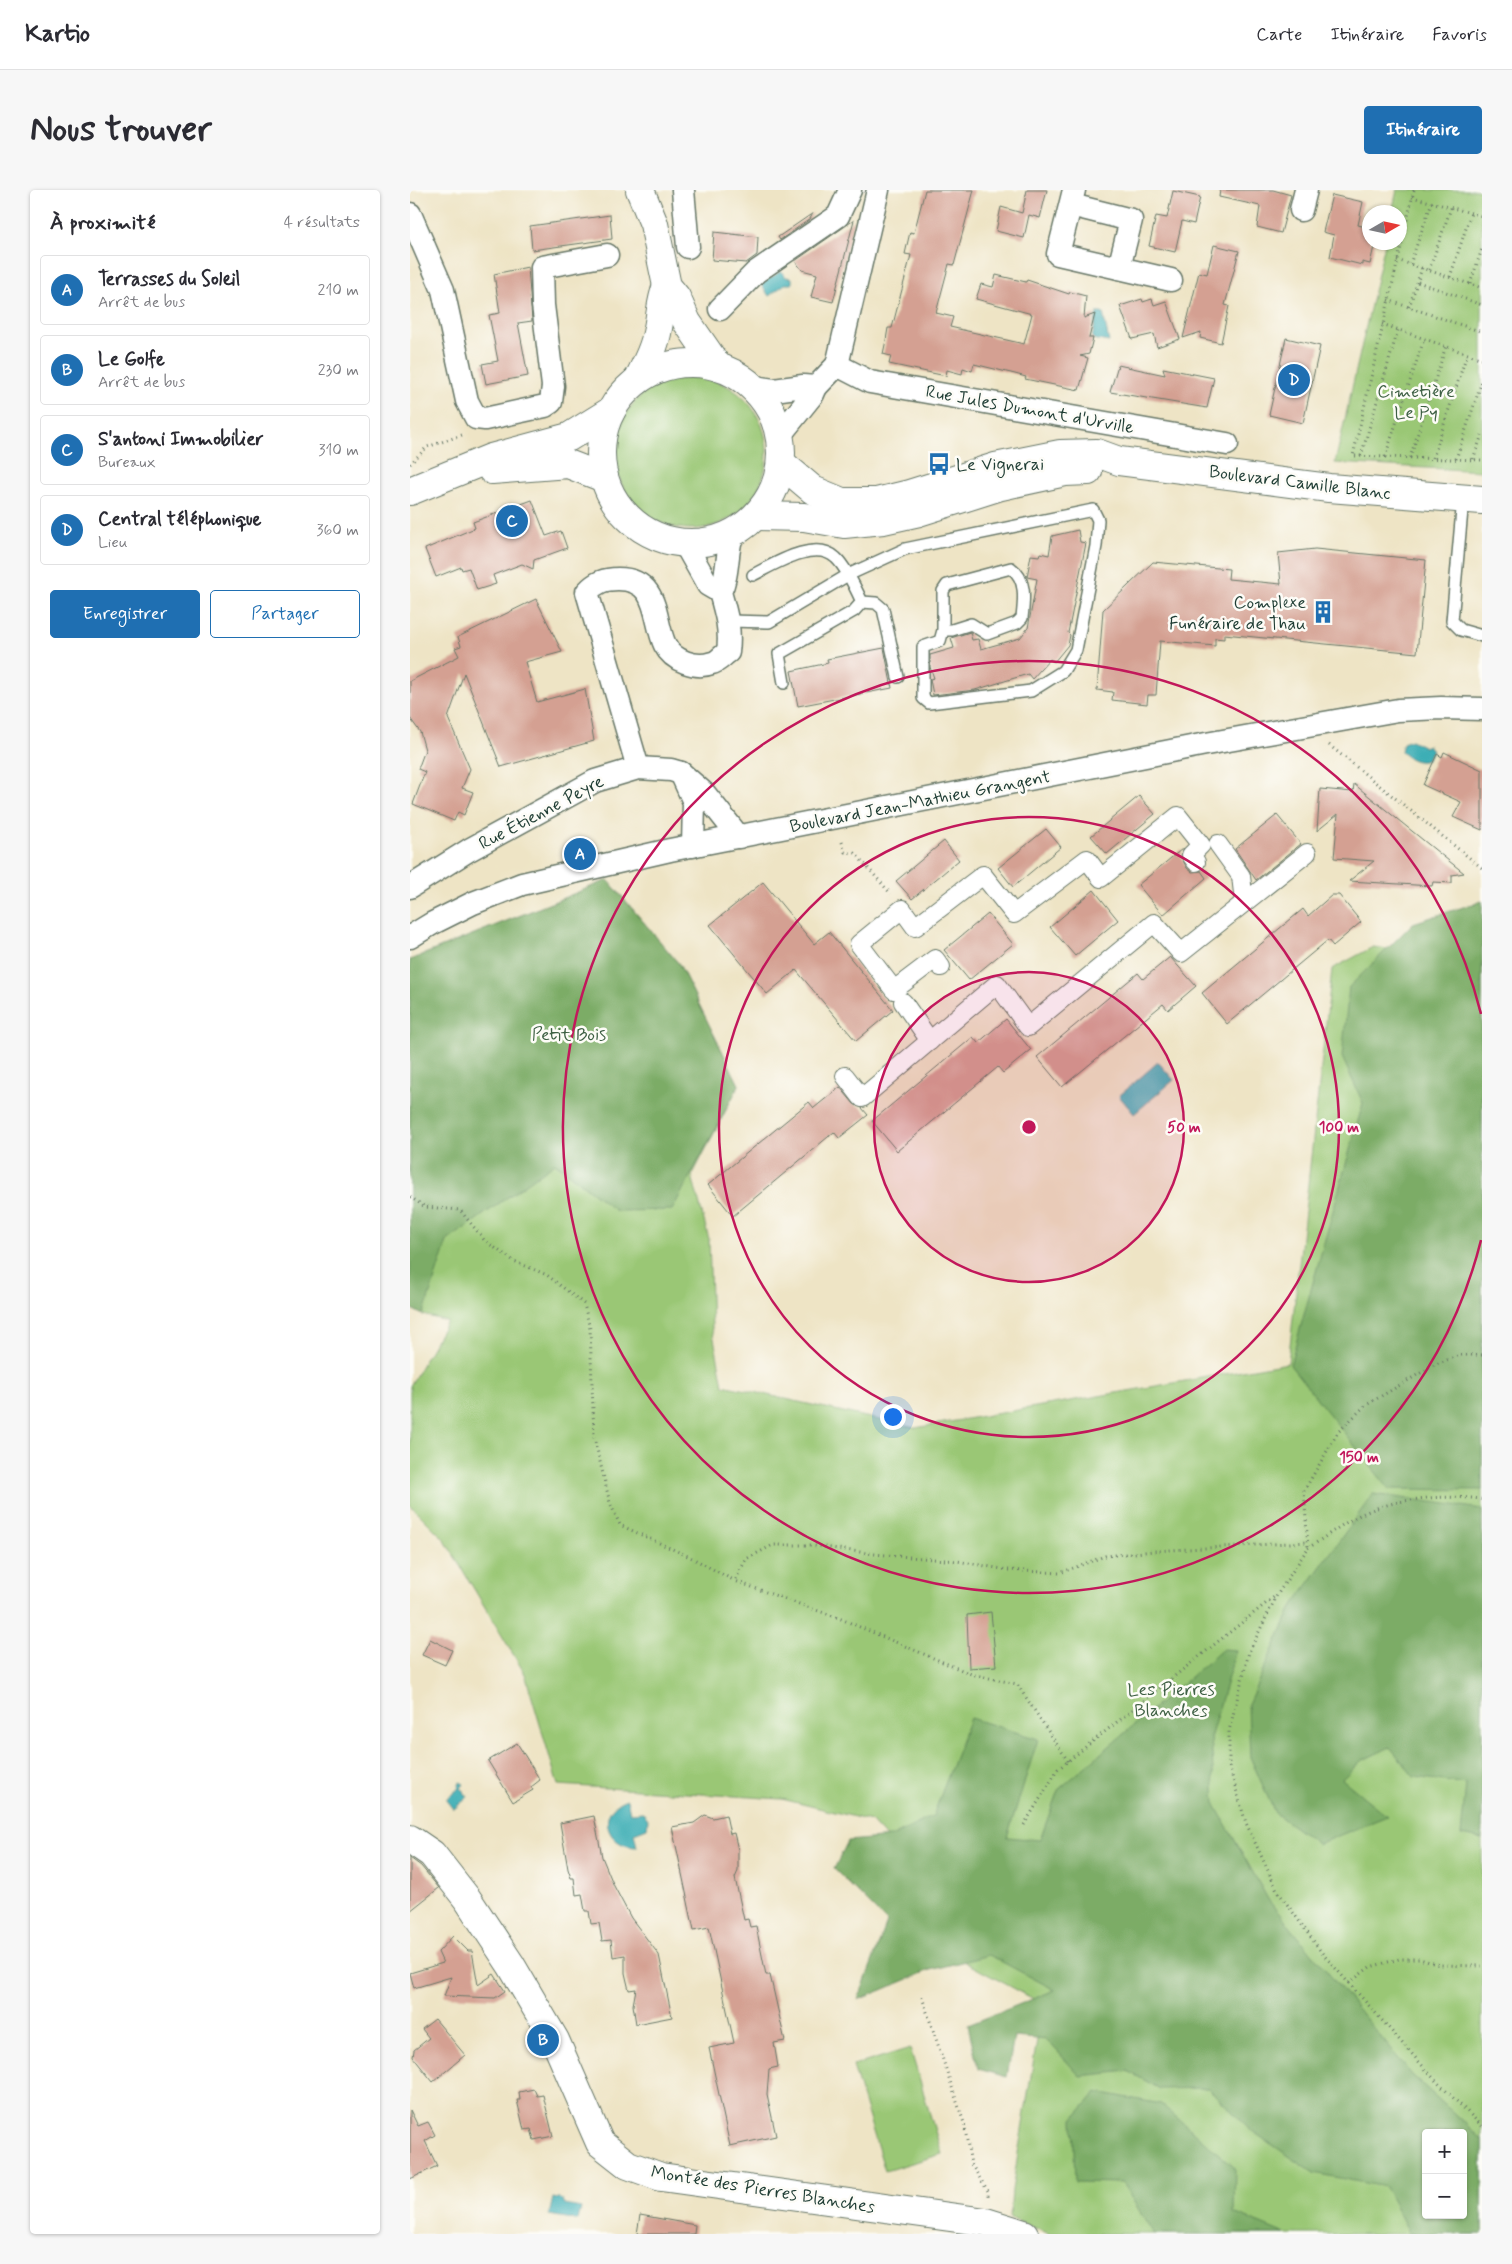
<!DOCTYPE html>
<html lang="fr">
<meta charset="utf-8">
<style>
body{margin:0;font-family:Mynerve,sans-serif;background:#f7f7f7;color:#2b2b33}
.controls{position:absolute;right:15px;bottom:15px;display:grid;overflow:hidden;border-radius:5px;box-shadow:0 1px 4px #0004}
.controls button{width:45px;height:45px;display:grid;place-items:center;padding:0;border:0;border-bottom:1px solid #e1e1e2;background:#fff;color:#2b2b33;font:25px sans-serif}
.compass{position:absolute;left:952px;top:15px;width:45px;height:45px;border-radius:50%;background:#fff;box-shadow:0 1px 4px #0004;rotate:81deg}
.you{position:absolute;left:482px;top:1226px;width:18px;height:18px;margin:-12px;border:4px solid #fff;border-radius:50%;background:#1a73e8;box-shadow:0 0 0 8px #1a73e833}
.badge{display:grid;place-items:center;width:32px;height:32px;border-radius:50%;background:#1f6fb2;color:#fff;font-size:16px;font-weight:700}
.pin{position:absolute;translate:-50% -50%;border:2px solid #fff;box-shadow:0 1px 5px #0006}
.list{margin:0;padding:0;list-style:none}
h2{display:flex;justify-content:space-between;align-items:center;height:65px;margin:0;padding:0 20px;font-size:21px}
h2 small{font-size:16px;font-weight:400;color:#7c7c81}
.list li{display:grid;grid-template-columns:32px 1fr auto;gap:15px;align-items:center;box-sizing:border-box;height:70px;margin:0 10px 10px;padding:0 10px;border:1px solid #e1e1e2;border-radius:5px}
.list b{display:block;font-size:19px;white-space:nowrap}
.list p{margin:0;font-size:16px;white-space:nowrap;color:#7c7c81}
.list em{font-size:16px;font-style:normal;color:#7c7c81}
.actions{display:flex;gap:10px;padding:15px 20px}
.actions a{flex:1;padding:11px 0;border:1px solid #1f6fb2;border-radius:5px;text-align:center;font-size:18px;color:#1f6fb2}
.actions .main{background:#1f6fb2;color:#fff}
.map{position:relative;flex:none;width:1072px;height:2044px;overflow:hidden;border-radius:5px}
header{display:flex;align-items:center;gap:30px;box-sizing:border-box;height:70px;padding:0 25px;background:#fff;border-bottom:1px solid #e1e1e2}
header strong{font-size:24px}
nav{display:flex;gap:28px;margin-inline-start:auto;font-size:18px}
.intro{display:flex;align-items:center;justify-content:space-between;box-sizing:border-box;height:120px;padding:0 30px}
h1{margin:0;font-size:35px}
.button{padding:12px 22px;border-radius:5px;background:#1f6fb2;color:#fff;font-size:18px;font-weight:700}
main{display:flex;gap:30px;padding:0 30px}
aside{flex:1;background:#fff;border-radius:5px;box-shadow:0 1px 4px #0004}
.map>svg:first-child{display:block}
</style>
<header>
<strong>Kartio</strong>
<nav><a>Carte</a><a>Itinéraire</a><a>Favoris</a></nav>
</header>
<div class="intro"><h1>Nous trouver</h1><a class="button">Itinéraire</a></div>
<main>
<aside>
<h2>À proximité<small>4 résultats</small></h2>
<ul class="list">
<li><span class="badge">A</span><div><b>Terrasses du Soleil</b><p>Arrêt de bus</p></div><em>210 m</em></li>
<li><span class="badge">B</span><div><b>Le Golfe</b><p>Arrêt de bus</p></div><em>230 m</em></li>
<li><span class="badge">C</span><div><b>S'antoni Immobilier</b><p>Bureaux</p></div><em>310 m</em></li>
<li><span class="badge">D</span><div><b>Central téléphonique</b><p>Lieu</p></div><em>360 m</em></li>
</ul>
<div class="actions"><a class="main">Enregistrer</a><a>Partager</a></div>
</aside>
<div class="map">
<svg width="1072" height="2044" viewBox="0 0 1072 2044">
<rect width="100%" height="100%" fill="#fdfcf7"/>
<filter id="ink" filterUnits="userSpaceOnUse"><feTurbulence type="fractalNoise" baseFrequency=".02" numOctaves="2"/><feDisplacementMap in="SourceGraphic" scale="10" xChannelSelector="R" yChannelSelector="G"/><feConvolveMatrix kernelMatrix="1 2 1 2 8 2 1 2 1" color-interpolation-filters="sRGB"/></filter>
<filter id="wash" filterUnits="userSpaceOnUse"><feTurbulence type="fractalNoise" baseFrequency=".0096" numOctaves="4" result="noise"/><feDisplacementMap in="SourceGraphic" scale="20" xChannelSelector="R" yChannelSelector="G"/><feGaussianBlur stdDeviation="1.12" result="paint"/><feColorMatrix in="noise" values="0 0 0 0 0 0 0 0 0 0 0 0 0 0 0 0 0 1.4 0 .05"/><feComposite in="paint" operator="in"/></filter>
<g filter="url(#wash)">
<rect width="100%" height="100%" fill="#eee4c5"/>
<g fill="#9ac775" stroke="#5c8254" fill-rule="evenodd">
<polygon points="987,0 1072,0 1072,281 925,273 975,53 989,52 989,22 982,22"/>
<circle cx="281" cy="263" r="76"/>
<path d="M198,690L269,774L329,895L282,986L299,1049L302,1138L313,1195L505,1238L878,1173L922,779L963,757L1072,771V2044H640L600,2028L602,2000L633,1814L491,1738L494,1667L461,1631L372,1609L148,1595L115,1484L34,1349L0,1315V1196L37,1131L13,1125L0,1118V770ZM1016,1943H1053V2025H1016Z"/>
<polygon points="500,1858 532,1964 475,1981 443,1876"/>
</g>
<g fill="#7bac66" stroke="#4d744d" fill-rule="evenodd">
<polygon points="198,690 269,774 329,895 262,1020 206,1021 145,973 37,1051 13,1125 0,1118 0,770"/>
<polygon points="1072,711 1072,1300 979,1299 880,1175 953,913 932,867 939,797 1003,733"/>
<polygon points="963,1304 1072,1319 1072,1649 1051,1645 1056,1594 1004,1587 980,1557 951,1571 932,1589 977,1626 908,1654 865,1623 840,1567 838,1514 883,1415"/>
<path d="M813,1459L826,1460L801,1545L805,1615L859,1711L1002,1885L1072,1949V2044H1000L975,1997L904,1983L842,1941L798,1898L750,1899L718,1881L670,1886L637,1850L604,1847L597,1887L568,1879L558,1835L645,1800L579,1765L520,1780L448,1810L477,1732L424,1679L438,1651L481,1647L523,1626L560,1528L628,1549L597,1647L630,1650L648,1600ZM1016,1943H1053V2025H1016Z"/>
<polygon points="687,1902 751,1914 825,1978 824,2023 875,2044 744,2044 712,1993 665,1992 663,1929"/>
</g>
<g fill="#3daeb5" stroke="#2e7674">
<polygon points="371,81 376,87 382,88 382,94 375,94 359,106 351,94"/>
<polygon points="687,123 693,123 699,152 682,149"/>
<path d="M1001,550L1015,557L1018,555L1022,560L1017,570C1009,574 996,568 991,561L993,553Z"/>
<polygon points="748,872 764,890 724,924 709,906"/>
<polygon points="50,1592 54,1594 51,1598 58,1607 44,1619 36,1609 48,1599"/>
<path d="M217,1609L220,1623L233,1622L238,1629L237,1638L224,1643L227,1657C194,1657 186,1619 217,1609Z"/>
<polygon points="143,2008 153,2010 155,2015 171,2018 168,2030 139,2025"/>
</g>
<g id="blocks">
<g fill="#d4a092">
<polygon points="515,0 564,0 544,75 539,74 526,123 543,127 540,137 614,154 622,124 566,109 571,94 583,97 586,85 616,92 617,90 659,104 660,102 676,106 674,128 685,124 679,148 683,148 679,164 670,166 678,168 669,200 615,189 616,187 605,184 564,174 562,181 553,178 552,184 537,180 536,186 479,174 481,166 473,164 476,150 478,138 482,138 501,65 495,64 500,42 504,43"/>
<polygon points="617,0 637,0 630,28 619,25 614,48 586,41 591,17 612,23"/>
<polygon points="810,0 863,0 881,5 871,43 847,37 850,16 809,7"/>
<polygon points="763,1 790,7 784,34 772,31 765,62 739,56 746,26 757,28"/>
<polygon points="922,5 953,12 948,35 960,38 960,52 965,52 960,74 952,72 952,75 920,67 924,45 913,42"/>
<polygon points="403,23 400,29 370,50 368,47"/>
<polygon points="200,25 202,49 122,60 120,36"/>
<polygon points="444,30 423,112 401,107 407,84 392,80 385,71"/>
<polygon points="304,42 348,47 347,65 336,73 302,70"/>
<polygon points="804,55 829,61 815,115 819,116 811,153 790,148 791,142 773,148 789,82 797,84"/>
<polygon points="118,77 122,131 108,133 118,186 76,194 72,174 88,171 79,125 90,123 84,84"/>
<polygon points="732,109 733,112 742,109 744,115 756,111 770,149 747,157 744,144 722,149 710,116"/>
<polygon points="876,148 910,156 893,233 859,225"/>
<polygon points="708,175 755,185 753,178 804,188 797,218 700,202"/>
<polygon points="122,310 136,346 151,341 157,358 124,370 123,379 112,374 83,385 86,394 67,400 59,378 52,380 51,377 26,387 15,359 65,338 63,332"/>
<polygon points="668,340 670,352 676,353 658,443 660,445 658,455 644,472 640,469 622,489 618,484 565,500 523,505 520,489 524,488 520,477 520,465 544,458 541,448 560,442 562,450 568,449 571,459 610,448 618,438 627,389 617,387 621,365 629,366 630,363 639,365 642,346"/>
<polygon points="905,359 1016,370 1007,463 814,444 814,449 805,448 805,456 750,451 746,505 738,505 737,514 702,510 703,502 687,500 693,420 743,372 819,379 818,389 871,394 868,363"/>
<polygon points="126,409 152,462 115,472 127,512 175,499 184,551 91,577 54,483 38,528 60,579 52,598 63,602 54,625 48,622 44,631 3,614 15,582 8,579 15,560 10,542 0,528 0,491 49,466 45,458 51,456 48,447"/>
<polygon points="474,458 482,498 388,516 381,481 418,473 417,469"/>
<polygon points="1034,562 1072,580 1072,640 1043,627 1051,612 1013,595 1027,564 1032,567"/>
<polygon points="944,594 1029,663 1054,683 1042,685 1042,693 1023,692 1022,696 939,691 964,671 924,668 928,624 907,641 910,599 943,602"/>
<polygon points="729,606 745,624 697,664 681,646"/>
<polygon points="867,625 891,654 846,690 825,659"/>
<polygon points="636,639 651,657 603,697 588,678"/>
<polygon points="534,651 549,670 502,709 486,691"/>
<polygon points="772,659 771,667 777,678 782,682 791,681 796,688 753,725 728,695"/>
<polygon points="353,692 404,754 419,742 483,820 446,851 386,780 357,804 300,735"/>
<polygon points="684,700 708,730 665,766 640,737"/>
<polygon points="922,705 929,705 951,732 923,756 918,750 817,834 792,803 893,719 898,726"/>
<polygon points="578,724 603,754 559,790 534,760"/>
<polygon points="760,767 786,796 758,820 753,814 652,897 627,867 728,783 733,789"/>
<polygon points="596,829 621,860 593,883 588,877 487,961 462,931 563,847 568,853"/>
<polygon points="430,897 444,914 452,918 458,925 429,948 424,942 323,1026 298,995 399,912 404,918"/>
<polygon points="581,1422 586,1476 559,1478 557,1425"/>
<polygon points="20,1449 42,1460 35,1475 12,1465"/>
<polygon points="107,1553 130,1590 121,1597 123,1600 103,1612 78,1571"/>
<polygon points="295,1625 303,1628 316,1625 320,1644 324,1643 328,1660 328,1681 325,1688 334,1730 338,1729 340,1737 346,1736 356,1785 360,1785 375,1851 364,1853 368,1877 359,1879 357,1904 366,1946 320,1956 299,1858 324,1853 299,1737 284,1740 262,1637 284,1633"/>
<polygon points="184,1626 192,1667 204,1696 221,1728 249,1765 262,1827 226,1834 223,1815 226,1799 219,1800 215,1783 215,1765 203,1767 201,1750 192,1751 189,1733 181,1734 179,1721 175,1721 172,1704 166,1705 164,1688 161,1688 158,1679 150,1633"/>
<polygon points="0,1668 11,1676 29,1698 0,1721"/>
<polygon points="43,1746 58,1761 62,1761 68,1795 84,1784 95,1801 85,1808 34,1806 41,1787 4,1798 0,1783 33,1773 28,1762"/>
<polygon points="25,1829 55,1865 23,1892 3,1867 4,1860 19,1848 12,1839"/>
<polygon points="124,1899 127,1906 133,1905 143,1946 124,1950 121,1939 114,1940 107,1910 110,1910 109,1902"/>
<polygon points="0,1920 8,1936 18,1932 25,1945 15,1951 27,1976 0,1989"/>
<polygon points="230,2025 285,2035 284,2044 227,2044"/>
</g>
</g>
</g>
<g filter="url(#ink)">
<use href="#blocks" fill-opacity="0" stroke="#677767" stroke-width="1"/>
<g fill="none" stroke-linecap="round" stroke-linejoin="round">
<defs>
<g id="service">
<polyline points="1053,309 1042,431 1051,440 1072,446"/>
<path d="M343,385C363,375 405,348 426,368C436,377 446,399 452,412"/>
<polyline points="452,412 466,413 473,419 488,487"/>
<path d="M319,431L359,432L438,385L495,359L683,320L688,330L686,356L666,460L653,481L621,501L519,513L513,508V457L530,451L533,440V401L537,395L601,378C617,389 614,410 612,428L607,433L577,444L561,434L542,440H533"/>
<polyline points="374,493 369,464 444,421 452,412"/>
</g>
<g id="pedestrian">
<polyline points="808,654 831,686 834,712"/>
<polyline points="531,777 525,769 484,800 449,754 492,719 505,737 573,685 604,724 677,669 691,688 768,626 791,655 781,665 786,672"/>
<polyline points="493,812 520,851"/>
<polyline points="435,886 452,908 587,794 618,837 744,733 771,763 897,663"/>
</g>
<g id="minor">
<polyline points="273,0 278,57"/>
<polyline points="664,0 648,64 761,90"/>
<polyline points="661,15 721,30 709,78"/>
<polyline points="891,20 896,0"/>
<polyline points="0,24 33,100 57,211 66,228 75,229 135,216 141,212 143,196 133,115 132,77 197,65"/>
<polyline points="310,119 346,82 428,26 440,0"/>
<polyline points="427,175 460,192 817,254"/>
<polyline points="344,197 364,200 393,196 406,197 403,204 370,245"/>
<polyline points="406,197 427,175 468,0"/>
<polyline points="275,354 298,395 310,402"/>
<path d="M228,578L177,402C186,392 195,389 208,389C250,389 243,430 255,455C263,471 286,479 302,473C308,472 313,465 318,462C321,440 316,423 310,402C319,384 316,364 322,345"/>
<polyline points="283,656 284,612 271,583 295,604 329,647"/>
<polyline points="0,697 59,660 185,591 228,578 261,580 271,583"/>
<polyline points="0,747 23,733 63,713 112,694 260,660 796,554 988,520 1031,518 1072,519"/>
</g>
<polyline id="tertiary" points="0,1649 22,1664 58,1710 101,1775 145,1850 190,1953 218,1975 251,1987 576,2032 614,2044"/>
<g id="secondary">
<polyline points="82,280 158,274 194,288"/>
<polyline points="0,301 81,268 159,247 201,221"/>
</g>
<g id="primary">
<polyline points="230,0 244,34 257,96 266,107 277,132 308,177"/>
<circle cx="281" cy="263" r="90"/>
<path d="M228,190C236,174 245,157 248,138C251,123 251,110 257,96"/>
<polyline points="371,273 403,300 432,312 466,312 499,304 585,277 650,264 687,263 709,271 919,298 1072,310"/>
<polyline points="347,326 394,327 434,334 473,330 509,322 591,296 655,282 678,281"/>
</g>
</defs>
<use href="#service" stroke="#677767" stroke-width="14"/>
<use href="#pedestrian" stroke="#677767" stroke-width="20"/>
<use href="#minor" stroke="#677767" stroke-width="25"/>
<use href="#tertiary" stroke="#677767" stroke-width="30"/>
<use href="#secondary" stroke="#677767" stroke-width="30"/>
<use href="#primary" stroke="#677767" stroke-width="30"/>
<g stroke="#677767" stroke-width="3" stroke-dasharray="1 4" stroke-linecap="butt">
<polyline points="1004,0 943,266 1072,270"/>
<polyline points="1002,7 1072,26"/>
<polyline points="987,70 1072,98"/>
<polyline points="1000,74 1022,12"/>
<polyline points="1019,80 1041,18"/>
<polyline points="1040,87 1061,23"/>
<polyline points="1008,92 1072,115"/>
<polyline points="1060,94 1072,59"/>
<polyline points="978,110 1072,142"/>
<polyline points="999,117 1012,78"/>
<polyline points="972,134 1072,169"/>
<polyline points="951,266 988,140"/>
<polyline points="975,267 1014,149"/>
<polyline points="1000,268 1036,156"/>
<polyline points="1023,268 1057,164"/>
<polyline points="1046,269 1072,191"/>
<polyline points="1063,269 1072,245"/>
<polyline points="0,274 17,257 52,245"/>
<polyline points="919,555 1072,678"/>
<polyline points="432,652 435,662 445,663 481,704"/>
<polyline points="0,1007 15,1017 50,1020 75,1051 104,1071 137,1085 174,1114 180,1139 184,1247 200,1313 210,1335 282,1368 325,1391"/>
<polyline points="1072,1165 1050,1165 1026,1174 956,1215 928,1242 894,1301 898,1358 867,1405 839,1462 819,1541 819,1576 836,1633 867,1700 912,1763 1027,1892 1072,1936"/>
<path d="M898,1358C916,1347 934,1332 954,1323C991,1307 1033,1305 1072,1309"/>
<polyline points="658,1571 607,1494 561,1484 431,1429 325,1391 336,1369 363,1355 400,1355 464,1364 547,1371 598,1380 650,1383 695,1366 744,1361 897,1352"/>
<polyline points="614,1635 648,1579 864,1407"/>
<polyline points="939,1793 960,1777 989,1769 1010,1769 1029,1775 1072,1776"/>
<polyline points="512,1807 554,1933 561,1974 578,2001 578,2009"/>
</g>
<use href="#service" stroke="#fff" stroke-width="11"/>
<use href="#pedestrian" stroke="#fff" stroke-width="18"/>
<use href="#minor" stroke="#fff" stroke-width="22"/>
<use href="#tertiary" stroke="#fff" stroke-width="28"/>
<use href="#secondary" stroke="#fff" stroke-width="28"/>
<use href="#primary" stroke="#fff" stroke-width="28"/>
</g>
</g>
<circle cx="619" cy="937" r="155" fill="#c2185b" fill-opacity=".12"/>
<g fill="none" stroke="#c2185b" stroke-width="2.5">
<circle cx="619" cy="937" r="155"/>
<circle cx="619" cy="937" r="310"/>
<path d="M1071 1050A466 466 0 1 1 1071 824"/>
</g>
<defs>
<symbol id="bus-bare" viewBox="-9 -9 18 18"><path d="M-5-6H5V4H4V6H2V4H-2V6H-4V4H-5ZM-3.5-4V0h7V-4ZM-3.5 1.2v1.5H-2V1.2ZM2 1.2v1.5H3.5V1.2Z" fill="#1f6fb2" stroke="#fdfcf7" stroke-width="2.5" paint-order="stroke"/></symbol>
<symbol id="building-bare" viewBox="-9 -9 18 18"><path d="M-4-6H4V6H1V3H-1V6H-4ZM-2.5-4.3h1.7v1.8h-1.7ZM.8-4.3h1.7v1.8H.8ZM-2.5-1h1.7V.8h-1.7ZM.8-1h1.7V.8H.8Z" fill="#1f6fb2" stroke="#fdfcf7" stroke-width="2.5" paint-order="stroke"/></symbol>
</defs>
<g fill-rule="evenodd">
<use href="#bus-bare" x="513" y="258" width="32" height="32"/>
<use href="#building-bare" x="897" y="406" width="32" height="32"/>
</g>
<g text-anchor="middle" stroke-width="5" stroke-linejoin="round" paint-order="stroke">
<g font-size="18" fill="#3e6044" stroke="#fdfcf7">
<text x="1006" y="207">Cimetière<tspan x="1006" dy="21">Le Py</tspan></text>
<text x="159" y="850">Petit Bois</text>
<text x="761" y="1505">Les Pierres<tspan x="761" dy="21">Blanches</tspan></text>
</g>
<g font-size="18" fill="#1f3d34" stroke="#fdfcf7">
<text transform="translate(620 219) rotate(10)" y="6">Rue Jules Dumont d'Urville</text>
<text transform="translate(890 292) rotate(7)" y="6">Boulevard Camille Blanc</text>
<text transform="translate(510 611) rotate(-11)" y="6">Boulevard Jean-Mathieu Grangent</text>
<text transform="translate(131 622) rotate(-28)" y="6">Rue Étienne Peyre</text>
<text transform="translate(353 1999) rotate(9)" y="6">Montée des Pierres Blanches</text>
</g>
<g font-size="18" fill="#1f3d34" stroke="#fdfcf7" text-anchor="start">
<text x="546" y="280">Le Vignerai</text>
<text x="896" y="418" text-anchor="end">Complexe<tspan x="896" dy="21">Funéraire de Thau</tspan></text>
</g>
</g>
<circle cx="619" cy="937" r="8" fill="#c2185b" stroke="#fdfcf7" stroke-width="2.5"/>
<g font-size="15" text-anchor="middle" font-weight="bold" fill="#c2185b" stroke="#fdfcf7" stroke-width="5" stroke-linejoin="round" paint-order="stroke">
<text x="774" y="942">50 m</text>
<text x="929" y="942">100 m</text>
<text x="949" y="1272">150 m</text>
</g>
</svg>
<div class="controls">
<button>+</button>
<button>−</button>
</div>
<svg class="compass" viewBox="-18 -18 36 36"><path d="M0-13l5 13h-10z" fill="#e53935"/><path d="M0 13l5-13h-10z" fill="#7c7c81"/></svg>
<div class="you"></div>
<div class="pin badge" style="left:170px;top:664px">A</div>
<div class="pin badge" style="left:133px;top:1850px">B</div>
<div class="pin badge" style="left:102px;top:331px">C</div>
<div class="pin badge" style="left:884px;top:190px">D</div>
</div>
</main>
